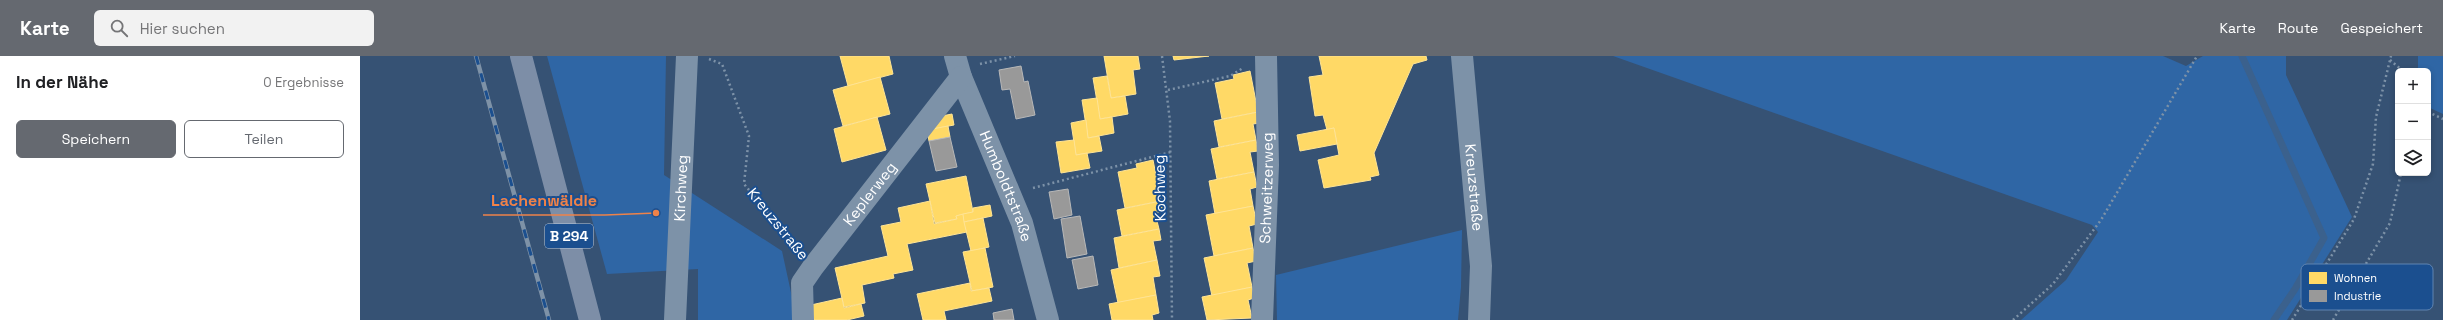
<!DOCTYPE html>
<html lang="de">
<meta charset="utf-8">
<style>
body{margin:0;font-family:"Space Grotesk",sans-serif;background:#f2f2f2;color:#202124}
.controls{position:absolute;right:12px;top:12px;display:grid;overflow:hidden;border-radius:6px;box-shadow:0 2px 6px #0003}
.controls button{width:36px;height:36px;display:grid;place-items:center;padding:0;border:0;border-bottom:1px solid #e0e0e0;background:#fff;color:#202124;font:20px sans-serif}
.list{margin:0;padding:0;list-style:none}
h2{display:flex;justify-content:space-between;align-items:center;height:52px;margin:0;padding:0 16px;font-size:17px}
h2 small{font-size:13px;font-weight:400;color:#757577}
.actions{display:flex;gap:8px;padding:12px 16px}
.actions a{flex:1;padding:9px 0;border:1px solid #656970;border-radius:6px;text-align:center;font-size:14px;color:#656970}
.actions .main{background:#656970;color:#fff}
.icon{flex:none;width:22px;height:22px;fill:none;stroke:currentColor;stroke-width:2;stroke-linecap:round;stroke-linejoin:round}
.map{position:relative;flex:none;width:2083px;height:264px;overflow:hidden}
header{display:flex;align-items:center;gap:24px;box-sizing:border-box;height:56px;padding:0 20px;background:#656970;color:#fff}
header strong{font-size:19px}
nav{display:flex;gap:22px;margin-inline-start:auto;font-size:14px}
.search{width:280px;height:36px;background:#f2f2f2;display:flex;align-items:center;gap:10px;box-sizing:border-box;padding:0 14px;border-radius:6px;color:#757577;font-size:15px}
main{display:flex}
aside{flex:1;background:#fff}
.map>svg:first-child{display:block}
</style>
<header>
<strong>Karte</strong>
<div class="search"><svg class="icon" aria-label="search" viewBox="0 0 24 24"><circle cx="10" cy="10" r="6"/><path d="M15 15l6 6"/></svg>Hier suchen</div>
<nav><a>Karte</a><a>Route</a><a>Gespeichert</a></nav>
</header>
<main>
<aside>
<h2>In der Nähe<small>0 Ergebnisse</small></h2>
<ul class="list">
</ul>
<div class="actions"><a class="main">Speichern</a><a>Teilen</a></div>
</aside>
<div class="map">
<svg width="2083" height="264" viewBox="0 0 2083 264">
<rect width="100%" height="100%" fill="#365274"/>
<g fill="#2f66a5">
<polygon points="187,0 306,0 304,119 422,195 437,264 338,264 338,213 247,218"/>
<polygon points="1253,0 1803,0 1826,10 1843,0 1926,0 1926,19 1992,161 1927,264 1661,264 1706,224 1738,176 1732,169"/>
<polygon points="2058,0 2083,0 2083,58 2068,51 2068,15 2058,15"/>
<polygon points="1102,174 1101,231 1098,264 917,264 916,219"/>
</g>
<g fill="#ffd966" stroke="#ffe494">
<polygon points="480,0 529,0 533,18 488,30"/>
<polygon points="744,0 778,0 780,13 773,14 776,38 751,42"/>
<polygon points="813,0 849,0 814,4"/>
<polygon points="959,0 1066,0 1067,4 1053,8 1014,97 1019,119 1010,121 1011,124 964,132 958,104 979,99 974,72 967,74 963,59 955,60 949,21 963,19"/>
<polygon points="890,15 898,56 862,63 855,27 874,23 873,19"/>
<polygon points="747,20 751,42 765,40 768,58 740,63 733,22"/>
<polygon points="520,21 530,58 483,70 473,34"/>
<polygon points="737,42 740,63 752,61 754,77 728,82 722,44"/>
<polygon points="898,56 900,67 893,68 896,84 859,91 854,65"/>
<polygon points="592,58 594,69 573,73 571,62"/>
<polygon points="517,61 526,94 482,106 474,73"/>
<polygon points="726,64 728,82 739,80 742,95 716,99 711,67"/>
<polygon points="588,70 590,81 569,85 567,74"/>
<polygon points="974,72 977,88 940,95 937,79"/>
<polygon points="714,84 716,99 727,97 730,112 701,117 696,86"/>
<polygon points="896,84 898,95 890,96 894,116 857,123 851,93"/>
<polygon points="793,104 801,145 765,152 758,116 777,112 776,108"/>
<polygon points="894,116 897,131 890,133 893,150 855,158 849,125"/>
<polygon points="606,120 613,156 596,160 597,163 575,167 566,128"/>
<polygon points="570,145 574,168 597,163 596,160 603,158 607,176 547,188 553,214 533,218 534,222 502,229 505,247 484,251 475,212 528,200 521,170 541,166 538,152"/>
<polygon points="801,145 803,156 795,157 799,173 762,180 757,154"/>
<polygon points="630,149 632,160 604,166 603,158 613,156 613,152"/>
<polygon points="893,150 897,168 889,170 893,192 854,200 846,159"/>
<polygon points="623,162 629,191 611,195 604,166"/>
<polygon points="799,173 801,184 793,185 797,204 759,212 754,182"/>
<polygon points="625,192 633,231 612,235 603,196"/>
<polygon points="893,192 896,205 887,207 892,231 852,240 844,202"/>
<polygon points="797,204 800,220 793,221 796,239 758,247 751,214"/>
<polygon points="610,227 611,235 629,232 632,245 584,255 586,264 563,264 557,238"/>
<polygon points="892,231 894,242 888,244 892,262 847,264 842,241"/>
<polygon points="796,239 799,257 792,259 793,264 752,264 749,248"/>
<polygon points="482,242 484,252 501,248 504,260 487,264 454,264 451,249"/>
</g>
<g fill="#999" stroke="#b8b8b8">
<polygon points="661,10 664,26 668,25 675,59 656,63 650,33 642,34 639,14"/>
<polygon points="590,81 597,111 576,115 569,85"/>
<polygon points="708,133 712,159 694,163 689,136"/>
<polygon points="720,160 727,198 707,202 701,163"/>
<polygon points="733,200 738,229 718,233 712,204"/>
<polygon points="652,253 654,264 634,264 633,257"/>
</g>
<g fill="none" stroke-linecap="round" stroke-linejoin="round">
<polyline stroke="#3b618d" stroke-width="7" points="1882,0 1964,182 1935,233 1914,264"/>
<g stroke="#7d92a8" stroke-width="2.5" stroke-dasharray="2 3" stroke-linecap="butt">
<polyline points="802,0 810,65 812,264"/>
<polyline points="349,3 362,8 389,80 384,128 438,193"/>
<polyline points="2030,4 2043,15"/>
<polyline points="620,8 655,0"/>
<polyline points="808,34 870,20 883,12"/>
<polyline points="2068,56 2083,63"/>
<polyline points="673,132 811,96"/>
<polyline points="1653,264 1693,228 1741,164 1837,0"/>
<polyline points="1932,264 1994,163 2013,108 2016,61 2031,0"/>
<polyline points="1973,264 2030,167 2041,117"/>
</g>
<g stroke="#7d92a8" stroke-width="22">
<path id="s1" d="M595,0L601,21L662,167L688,264"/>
<path id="s2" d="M1102,0L1121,210L1119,264"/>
<path id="s3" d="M315,264L327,0"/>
<path id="s4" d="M443,264L442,227L453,211L601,21"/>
<path id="s5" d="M902,264L908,109L906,0"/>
</g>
<polyline stroke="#7d8ea7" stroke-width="22" points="161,0 230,264"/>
<defs>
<polyline id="rail" points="116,0 189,264"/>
</defs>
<use href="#rail" stroke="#7e92a7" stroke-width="4.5"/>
<use href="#rail" stroke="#1b4f8f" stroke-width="3" stroke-dasharray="9" stroke-linecap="butt"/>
</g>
<g text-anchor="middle" stroke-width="4" stroke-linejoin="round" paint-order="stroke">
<rect fill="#1b4f8f" stroke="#bbcadd" stroke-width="1" x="185" y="168" width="48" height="24" rx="3"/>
<g font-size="14" font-weight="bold" fill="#fff">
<text x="209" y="185">B 294</text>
</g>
<g font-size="15" fill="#fff" stroke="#1b4f8f">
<text dy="5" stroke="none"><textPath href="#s1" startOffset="140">Humboldtstraße</textPath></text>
<text dy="5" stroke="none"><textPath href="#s3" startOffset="132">Kirchweg</textPath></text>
<text transform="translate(800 132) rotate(-91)" y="5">Kochweg</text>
<text dy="5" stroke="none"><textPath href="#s5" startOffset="132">Schweitzerweg</textPath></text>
<text dy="5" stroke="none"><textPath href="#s2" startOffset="132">Kreuzstraße</textPath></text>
<text dy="5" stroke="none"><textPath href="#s4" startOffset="149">Keplerweg</textPath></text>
<text transform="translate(418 168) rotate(51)" y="5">Kreuzstraße</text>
</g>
</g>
<rect x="1941" y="208" width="132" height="46" rx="6" fill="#1b4f8f" stroke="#5f84b1" stroke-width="1"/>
<rect x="1949" y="216" width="18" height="12" fill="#ffd966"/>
<rect x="1949" y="234" width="18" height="12" fill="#999"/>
<g font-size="11" fill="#fff">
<text x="1974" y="226">Wohnen</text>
<text x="1974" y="244">Industrie</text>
</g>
<path fill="none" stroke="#ee8249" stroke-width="1.5" d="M296 157L245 159H123"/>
<circle fill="#ee8249" stroke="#1b4f8f" stroke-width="1.5" cx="296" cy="157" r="4"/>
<g font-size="16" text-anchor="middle" font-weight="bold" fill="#ee8249" stroke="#1b4f8f" stroke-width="4" stroke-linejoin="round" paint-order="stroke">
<text x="184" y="150">Lachenwäldle</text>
</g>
</svg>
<div class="controls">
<button>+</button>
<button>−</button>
<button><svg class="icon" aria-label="layers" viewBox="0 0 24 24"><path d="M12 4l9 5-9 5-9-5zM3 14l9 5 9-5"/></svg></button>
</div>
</div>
</main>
